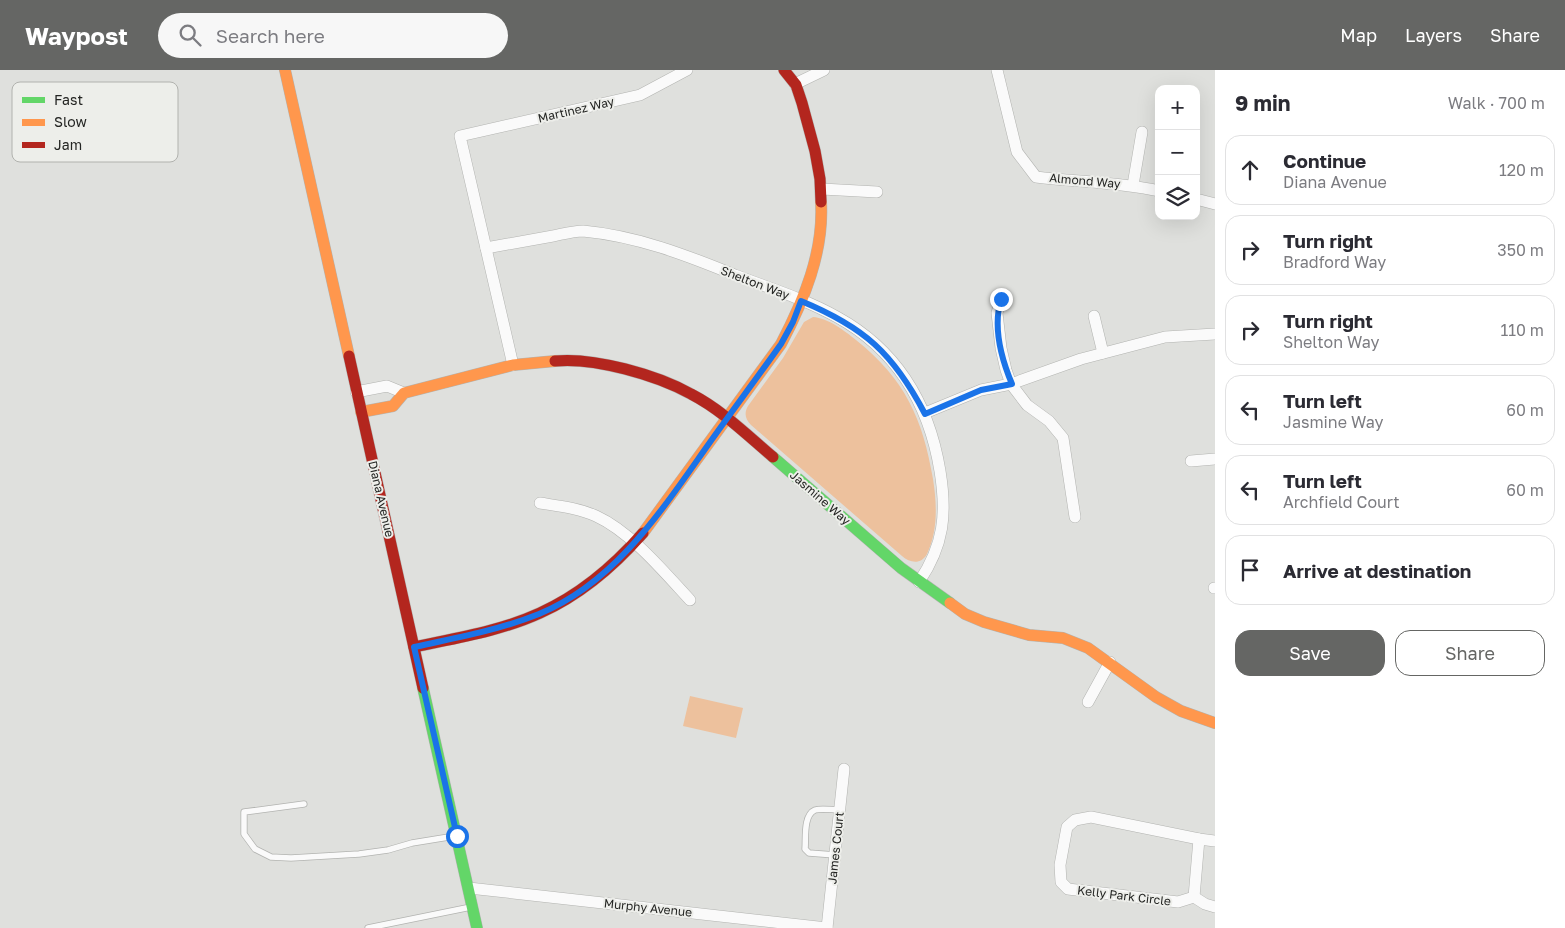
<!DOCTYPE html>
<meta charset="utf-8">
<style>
body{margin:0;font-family:"Golos Text",sans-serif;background:#f7f7f7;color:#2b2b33}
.controls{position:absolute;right:15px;top:15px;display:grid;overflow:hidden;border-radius:10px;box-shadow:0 5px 20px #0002}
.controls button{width:45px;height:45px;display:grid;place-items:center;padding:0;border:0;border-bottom:1px solid #e1e1e2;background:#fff;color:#2b2b33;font:25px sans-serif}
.stop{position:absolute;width:15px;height:15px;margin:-11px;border:4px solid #1a73e8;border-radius:50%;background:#fff}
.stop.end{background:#1a73e8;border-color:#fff;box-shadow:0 1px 5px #0008}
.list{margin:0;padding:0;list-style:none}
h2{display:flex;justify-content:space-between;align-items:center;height:65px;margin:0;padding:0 20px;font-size:21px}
h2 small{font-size:16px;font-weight:400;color:#7c7c81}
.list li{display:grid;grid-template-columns:32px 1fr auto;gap:15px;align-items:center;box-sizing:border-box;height:70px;margin:0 10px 10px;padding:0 10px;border:1px solid #e1e1e2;border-radius:15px}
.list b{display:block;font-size:19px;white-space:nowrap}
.list p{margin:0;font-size:16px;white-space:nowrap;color:#7c7c81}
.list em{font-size:16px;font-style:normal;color:#7c7c81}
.actions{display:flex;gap:10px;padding:15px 20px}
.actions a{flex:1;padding:11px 0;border:1px solid #656664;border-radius:15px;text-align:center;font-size:18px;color:#656664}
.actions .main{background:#656664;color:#fff}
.icon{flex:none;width:28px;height:28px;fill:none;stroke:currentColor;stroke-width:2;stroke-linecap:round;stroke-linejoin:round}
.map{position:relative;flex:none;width:1215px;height:858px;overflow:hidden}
header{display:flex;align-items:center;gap:30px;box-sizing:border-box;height:70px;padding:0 25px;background:#656664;color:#fff}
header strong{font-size:24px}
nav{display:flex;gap:28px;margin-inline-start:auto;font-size:18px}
.search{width:350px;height:45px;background:#f7f7f7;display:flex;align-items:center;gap:12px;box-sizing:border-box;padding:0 18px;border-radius:28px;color:#7c7c81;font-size:19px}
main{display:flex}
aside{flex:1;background:#fff}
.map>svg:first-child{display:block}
</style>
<header>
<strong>Waypost</strong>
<div class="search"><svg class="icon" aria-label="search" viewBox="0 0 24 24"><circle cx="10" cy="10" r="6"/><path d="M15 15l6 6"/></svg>Search here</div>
<nav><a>Map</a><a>Layers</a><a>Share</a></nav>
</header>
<main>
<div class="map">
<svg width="1215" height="858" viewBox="0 0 1215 858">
<rect width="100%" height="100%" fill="#dfe0dd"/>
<g fill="#edc19d">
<path d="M813,247C828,248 845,261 856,270C905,309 923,349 933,409C937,434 938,461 927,484C921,495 910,493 902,486L751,355C745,349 744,343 748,336L783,288L804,252Z"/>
<polygon points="690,626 743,638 736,668 683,656"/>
</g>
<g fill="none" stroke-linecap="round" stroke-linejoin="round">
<defs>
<g id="lane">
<polyline points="304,734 244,742 244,764 255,779 271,787 291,788 359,784 388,780 412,773 455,766"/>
<path d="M835,785L809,783L805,779C806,769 803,745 815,740C821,738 832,740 840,740"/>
<polyline points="368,858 471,837"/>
</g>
<g id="street">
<path d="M997,0L1017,82L1036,107C1077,112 1118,112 1159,121"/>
<polyline points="795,14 824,0"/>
<polyline points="1133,115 1142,62"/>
<polyline points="822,119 877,122"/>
<polyline points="1196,129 1215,134"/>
<path d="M486,178C509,174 531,170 553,166C563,164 574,161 583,161C637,166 686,185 735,205C769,218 805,229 837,247C897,280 929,334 940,401C947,444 944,475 919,512"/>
<polyline points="1001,229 997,243 1001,278 1006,300 1011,314 1027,335 1049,351 1063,368 1075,447"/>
<polyline points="1094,246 1103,283"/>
<polyline points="513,295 460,66 640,25 687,0"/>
<polyline points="356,322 387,316 404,323"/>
<polyline points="925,343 981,320 1011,314 1081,289 1165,267 1215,264"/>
<polyline points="1191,391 1215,389"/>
<path d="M540,433C559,436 579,438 596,446C631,462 664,502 690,530"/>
<polyline points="1214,518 1215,518"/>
<polyline points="1088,632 1110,592"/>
<polyline points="469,818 827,858"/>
<polyline points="1194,827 1178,832 1068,819 1061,812 1060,795 1067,757 1075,750 1091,747 1199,769 1215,771"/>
<polyline points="1194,827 1199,769"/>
<polyline points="1194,827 1205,834 1215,837"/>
<polyline points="827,858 844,699"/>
</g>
<g id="fast">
<polyline points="773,387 901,498 950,533"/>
<polyline points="423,618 477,858"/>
</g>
<g id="slow">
<polyline points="285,0 349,286"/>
<polyline points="361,342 393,336 404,323 513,295 555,291"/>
<path d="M643,463L781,274C804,230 824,182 821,132"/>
<polyline points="950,533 965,544 984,552 1029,565 1063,568 1088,578 1156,627 1181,641 1215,653"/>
</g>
<g id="jam">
<polyline points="784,0 796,15 802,33 815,81 820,109 821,132"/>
<polyline points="349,286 423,618"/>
<path d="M555,291C594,287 657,305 691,324C722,340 747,365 773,387"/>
<path d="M414,577C456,568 501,561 540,543C580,525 614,496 643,463"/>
</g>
</defs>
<use href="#lane" stroke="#b2b3b0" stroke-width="7"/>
<use href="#street" stroke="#b2b3b0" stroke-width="12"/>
<use href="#fast" stroke="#b2b3b0" stroke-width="12"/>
<use href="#slow" stroke="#b2b3b0" stroke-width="12"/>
<use href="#jam" stroke="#b2b3b0" stroke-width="12"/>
<use href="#lane" stroke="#fafafa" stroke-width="5.5"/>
<use href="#street" stroke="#fafafa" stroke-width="11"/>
<use href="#fast" stroke="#63d668" stroke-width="11"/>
<use href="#slow" stroke="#ff974d" stroke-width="11"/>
<use href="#jam" stroke="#b3261e" stroke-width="11"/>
</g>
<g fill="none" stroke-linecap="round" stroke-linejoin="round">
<path stroke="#1a73e8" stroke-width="6" d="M457,766L414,577C456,568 499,560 539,544C615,513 662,440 708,375C732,341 757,308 781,274L793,252L801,231C864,257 893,283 925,344L981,320L1012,314C1001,288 993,256 1001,229"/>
</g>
<g text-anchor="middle" stroke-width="4" stroke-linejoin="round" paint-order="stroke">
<g font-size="12" fill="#242523" stroke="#edeeea">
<text transform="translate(576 40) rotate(-13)" y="4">Martinez Way</text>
<text transform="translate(1085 111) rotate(5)" y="4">Almond Way</text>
<text transform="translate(755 213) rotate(21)" y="4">Shelton Way</text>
<text transform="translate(820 428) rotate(41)" y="4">Jasmine Way</text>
<text transform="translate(381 429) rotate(77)" y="4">Diana Avenue</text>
<text transform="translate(836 778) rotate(-84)" y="4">James Court</text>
<text transform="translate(1124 826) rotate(7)" y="4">Kelly Park Circle</text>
<text transform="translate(648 838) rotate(6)" y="4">Murphy Avenue</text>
</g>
</g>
<rect x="12" y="12" width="166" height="80" rx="8" fill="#edeeea" stroke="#b1b2ae" stroke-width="1"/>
<rect x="22" y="27" width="23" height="6" fill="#63d668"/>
<rect x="22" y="49" width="23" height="7" fill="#ff974d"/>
<rect x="22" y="72" width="23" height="6" fill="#b3261e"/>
<g font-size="14" fill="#242523">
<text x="54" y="35">Fast</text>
<text x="54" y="57">Slow</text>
<text x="54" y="80">Jam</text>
</g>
</svg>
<div class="controls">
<button>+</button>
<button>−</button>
<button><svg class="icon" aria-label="layers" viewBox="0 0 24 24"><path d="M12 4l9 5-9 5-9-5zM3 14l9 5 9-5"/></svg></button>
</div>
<div class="stop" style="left:457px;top:766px"></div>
<div class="stop end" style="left:1001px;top:229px"></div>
</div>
<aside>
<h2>9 min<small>Walk · 700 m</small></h2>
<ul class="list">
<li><svg class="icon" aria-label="ahead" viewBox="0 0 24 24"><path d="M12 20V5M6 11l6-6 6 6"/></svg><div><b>Continue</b><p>Diana Avenue</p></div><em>120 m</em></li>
<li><svg class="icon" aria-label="right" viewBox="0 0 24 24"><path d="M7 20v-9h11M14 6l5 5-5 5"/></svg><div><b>Turn right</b><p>Bradford Way</p></div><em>350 m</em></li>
<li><svg class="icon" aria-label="right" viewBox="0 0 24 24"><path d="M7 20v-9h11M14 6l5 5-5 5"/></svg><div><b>Turn right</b><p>Shelton Way</p></div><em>110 m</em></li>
<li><svg class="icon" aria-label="left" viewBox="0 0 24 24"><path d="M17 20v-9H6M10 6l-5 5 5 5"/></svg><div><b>Turn left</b><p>Jasmine Way</p></div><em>60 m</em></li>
<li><svg class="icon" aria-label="left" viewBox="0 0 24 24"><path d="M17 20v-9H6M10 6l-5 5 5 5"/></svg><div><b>Turn left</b><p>Archfield Court</p></div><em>60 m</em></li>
<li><svg class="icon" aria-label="arrive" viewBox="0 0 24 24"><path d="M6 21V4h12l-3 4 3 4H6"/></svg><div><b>Arrive at destination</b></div></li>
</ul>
<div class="actions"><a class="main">Save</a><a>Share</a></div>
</aside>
</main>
